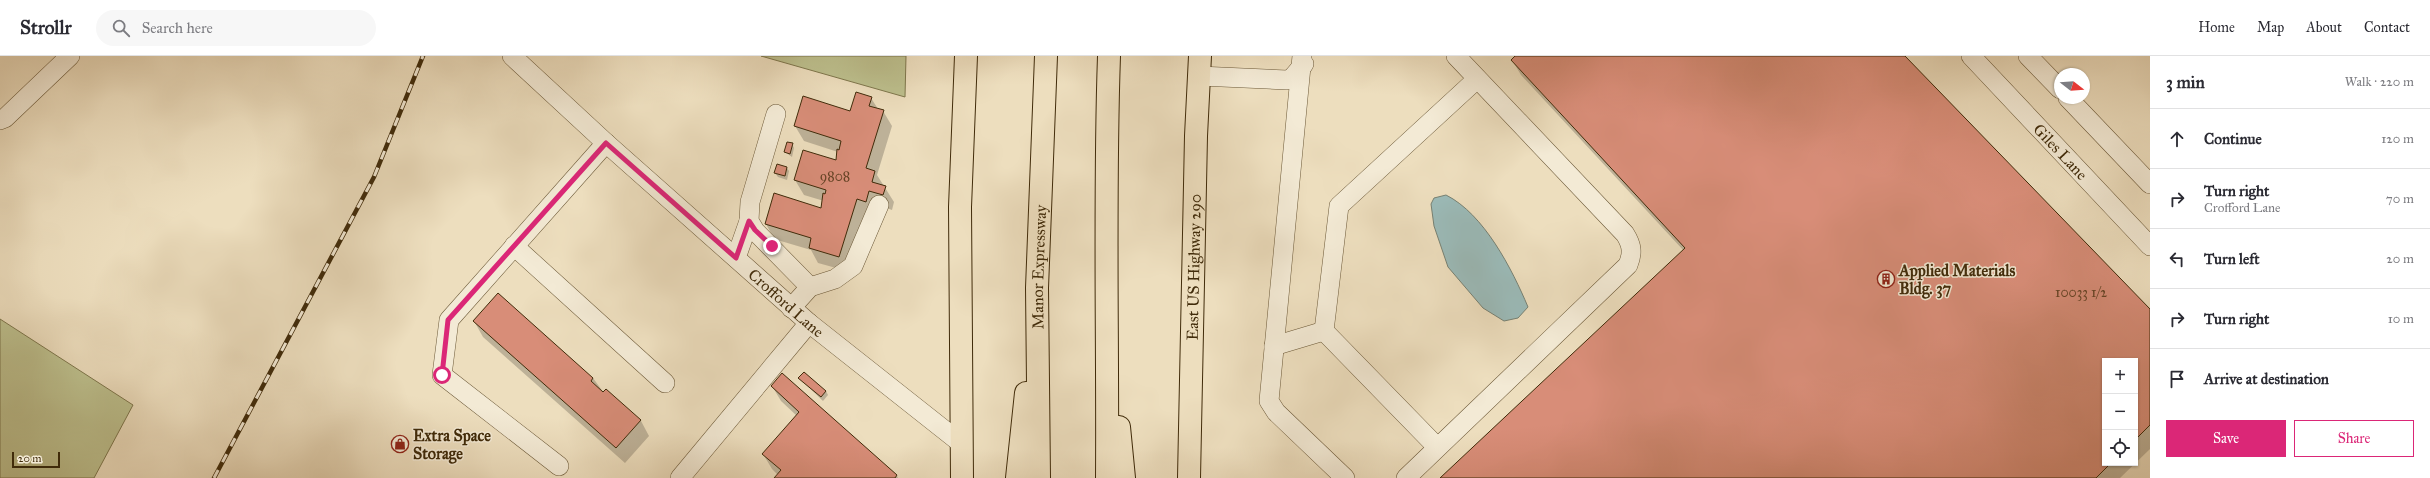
<!DOCTYPE html>
<meta charset="utf-8">
<style>
body{margin:0;font-family:"IM FELL Great Primer",serif;background:#f7f7f7;color:#2b2b33}
.controls{position:absolute;right:12px;bottom:12px;display:grid;overflow:hidden;border-radius:0px;box-shadow:0 1px 3px #0004}
.controls button{width:36px;height:36px;display:grid;place-items:center;padding:0;border:0;border-bottom:1px solid #e1e1e2;background:#fff;color:#2b2b33;font:20px sans-serif}
.compass{position:absolute;left:2054px;top:12px;width:36px;height:36px;border-radius:50%;background:#fff;box-shadow:0 1px 3px #0004;rotate:107deg}
.scale{position:absolute;left:12px;bottom:10px;width:48px;box-sizing:border-box;padding-left:4px;border:2px solid #402b0a;border-top:0;font-size:11px;line-height:14px;white-space:nowrap;color:#402b0a;-webkit-text-stroke:3px #f3ead5;paint-order:stroke}
.stop{position:absolute;width:12px;height:12px;margin:-9px;border:3px solid #db2777;border-radius:50%;background:#fff}
.stop.end{background:#db2777;border-color:#fff;box-shadow:0 1px 4px #0008}
.list{margin:0;padding:0;list-style:none}
h2{display:flex;justify-content:space-between;align-items:center;height:52px;margin:0;padding:0 16px;font-size:17px}
h2 small{font-size:13px;font-weight:400;color:#7c7c81}
.list li{display:grid;grid-template-columns:26px 1fr auto;gap:12px;align-items:center;box-sizing:border-box;height:60px;padding:0 16px;border-top:1px solid #e1e1e2}
.list b{display:block;font-size:15px;white-space:nowrap}
.list p{margin:0;font-size:13px;white-space:nowrap;color:#7c7c81}
.list em{font-size:13px;font-style:normal;color:#7c7c81}
.actions{display:flex;gap:8px;padding:12px 16px}
.actions a{flex:1;padding:9px 0;border:1px solid #db2777;border-radius:0px;text-align:center;font-size:14px;color:#db2777}
.actions .main{background:#db2777;color:#fff}
.icon{flex:none;width:22px;height:22px;fill:none;stroke:currentColor;stroke-width:2;stroke-linecap:round;stroke-linejoin:round}
.map{position:relative;flex:none;width:2150px;height:422px;overflow:hidden}
header{display:flex;align-items:center;gap:24px;box-sizing:border-box;height:56px;padding:0 20px;background:#fff;border-bottom:1px solid #e1e1e2}
header strong{font-size:19px}
nav{display:flex;gap:22px;margin-inline-start:auto;font-size:14px}
.search{width:280px;height:36px;background:#f7f7f7;display:flex;align-items:center;gap:10px;box-sizing:border-box;padding:0 14px;border-radius:22px;color:#7c7c81;font-size:15px}
main{display:flex}
aside{flex:1;background:#fff}
.map>svg:first-child{display:block}
</style>
<header>
<strong>Strollr</strong>
<div class="search"><svg class="icon" aria-label="search" viewBox="0 0 24 24"><circle cx="10" cy="10" r="6"/><path d="M15 15l6 6"/></svg>Search here</div>
<nav><a>Home</a><a>Map</a><a>About</a><a>Contact</a></nav>
</header>
<main>
<div class="map">
<svg width="2150" height="422" viewBox="0 0 2150 422">
<rect width="100%" height="100%" fill="#eddebe"/>
<filter id="stains"><feTurbulence type="fractalNoise" baseFrequency=".005" numOctaves="4"/><feColorMatrix values="0 0 0 0 .2 0 0 0 0 .09 0 0 0 0 .02 0 0 0 .5 -.17"/></filter>
<radialGradient id="worn" r=".72"><stop offset=".6" stop-color="#630" stop-opacity="0"/><stop offset="1" stop-color="#630" stop-opacity=".3"/></radialGradient>
<g fill="#bdc08e" stroke="#7e764c">
<polygon points="761,0 906,0 905,41"/>
<polygon points="0,263 133,349 94,422 0,422"/>
</g>
<path fill="#9bbbb9" stroke="#778173" d="M1446,139C1484,158 1512,213 1528,251L1518,262L1504,265L1483,252L1448,211L1434,170L1431,148L1434,142Z"/>
<g fill="#0003" fill-rule="evenodd">
<path d="M1516,0H1903L2150,255V393L2120,422H1442L1684,195L1521,19L1512,4ZM2105,305H2135V407H2105Z"/>
<polygon points="804,42 851,56 871,42 878,53 883,55 892,70 877,119 894,146 892,154 878,149 847,215 818,207 811,194 774,183 766,168 822,153 824,145 804,139 795,124 836,105 838,101 838,96 804,85 795,70"/>
<polygon points="792,88 794,92 792,101 785,96"/>
<polygon points="787,112 789,115 787,124 778,121 775,117"/>
<polygon points="474,265 593,322 604,337 606,334 641,365 649,380 625,407 483,281"/>
<polygon points="782,318 897,420 898,422 775,422 778,419 772,413 763,398 797,360 781,345 772,330"/>
<polygon points="799,322 826,335 828,339 823,345"/>
</g>
<g fill="#d88d78" stroke="#402b0a">
<polygon points="1515,0 1905,0 2150,253 2150,369 2135,384 2135,305 2105,305 2105,407 2111,407 2096,422 1440,422 1685,192 1511,4"/>
<polygon points="856,36 872,41 869,50 884,54 866,112 875,115 872,126 886,130 883,139 869,135 866,146 857,143 839,201 809,192 811,182 765,168 774,137 821,152 823,137 825,138 826,134 794,124 803,94 836,104 837,93 839,94 841,85 794,70 803,40 850,55"/>
<polygon points="787,86 793,87 790,98 784,96"/>
<polygon points="777,108 787,111 785,120 774,117"/>
<polygon points="498,237 593,322 591,325 603,336 606,333 641,364 616,392 473,265"/>
<polygon points="804,316 826,335 821,341 798,322"/>
<polygon points="782,317 897,419 895,422 774,422 781,414 762,398 799,356 771,330"/>
</g>
<g fill="none" stroke-linecap="round" stroke-linejoin="round">
<defs>
<g id="minor">
<path id="s1" d="M512,0L606,87L809,267L962,388"/>
<polyline points="1302,0 1269,345 1276,356 1345,422"/>
<path id="s2" d="M1971,0L2150,190"/>
<polyline points="2028,0 2060,33"/>
<polyline points="1199,20 1287,24 1292,22 1304,8"/>
<polyline points="2068,42 2150,128"/>
<polyline points="776,58 750,146 749,165 755,175 810,231"/>
<polyline points="0,64 5,62 70,0"/>
<polyline points="514,190 665,327"/>
<polyline points="736,202 749,165"/>
<polyline points="791,252 810,231 835,223 853,210 879,149"/>
<polyline points="1274,290 1324,275"/>
<polyline points="1437,391 1324,275 1339,150 1477,23"/>
<polyline points="559,410 442,319 449,264 606,87"/>
<polyline points="680,422 809,267"/>
<path d="M1406,422L1628,209C1633,197 1632,189 1625,178L1456,0"/>
</g>
<g id="major">
<polyline points="962,422 960,151 966,0"/>
<path id="s3" d="M1189,422L1196,80L1200,0"/>
</g>
<g id="highway">
<polyline points="1119,371 1124,422"/>
<polyline points="1017,422 1026,337"/>
<path id="s4" d="M1039,422L1037,232L1046,0"/>
<path d="M1107,422C1108,281 1104,140 1109,0"/>
</g>
</defs>
<use href="#minor" stroke="#6b5837" stroke-width="20"/>
<use href="#major" stroke="#402b0a" stroke-width="24"/>
<use href="#highway" stroke="#402b0a" stroke-width="24"/>
<use href="#minor" stroke="#f3ead5" stroke-width="19"/>
<use href="#major" stroke="#eddebe" stroke-width="22"/>
<use href="#highway" stroke="#eddebe" stroke-width="22"/>
<defs>
<polyline id="rail" points="214,422 374,121 423,0"/>
</defs>
<use href="#rail" stroke="#402b0a" stroke-width="4.5"/>
<use href="#rail" stroke="#f3ead5" stroke-width="3" stroke-dasharray="9" stroke-linecap="butt"/>
</g>
<g fill="none" stroke-linecap="round" stroke-linejoin="round">
<polyline stroke="#db2777" stroke-width="5" points="442,319 448,264 606,87 736,202 749,165 755,174 772,190"/>
</g>
<defs>
<symbol id="building-ring" viewBox="-11 -11 22 22"><circle r="9.5" fill="#f3ead5" stroke="#8f2418" stroke-width="1.5"/><path d="M-4-6H4V6H1V3H-1V6H-4ZM-2.5-4.3h1.7v1.8h-1.7ZM.8-4.3h1.7v1.8H.8ZM-2.5-1h1.7V.8h-1.7ZM.8-1h1.7V.8H.8Z" fill="#8f2418"/></symbol>
<symbol id="shop-ring" viewBox="-11 -11 22 22"><circle r="9.5" fill="#f3ead5" stroke="#8f2418" stroke-width="1.5"/><path d="M-5-2.5h2.3a2.7 3.5 0 0 1 5.4 0H5L5.5 6h-11ZM-1.5-2.5h3a1.5 2.3 0 0 0-3 0Z" fill="#8f2418"/></symbol>
</defs>
<g fill-rule="evenodd">
<use href="#building-ring" x="1876" y="213" width="20" height="20"/>
<use href="#shop-ring" x="390" y="378" width="20" height="20"/>
</g>
<g text-anchor="middle" stroke-width="3" stroke-linejoin="round" paint-order="stroke">
<g font-size="14" fill="#664426">
<text x="835" y="125">9808</text>
<text x="2081" y="241">10033 1/2</text>
</g>
<g font-size="16" fill="#402b0a" stroke="#f3ead5">
<text dy="6" stroke="none"><textPath href="#s2" startOffset="131">Giles Lane</textPath></text>
<text dy="6" stroke="none"><textPath href="#s4" startOffset="211">Manor Expressway</textPath></text>
<text dy="6" stroke="none"><textPath href="#s3" startOffset="211">East US Highway 290</textPath></text>
<text dy="6" stroke="none"><textPath href="#s1" startOffset="369">Crofford Lane</textPath></text>
</g>
<g font-size="16" font-weight="bold" fill="#402b0a" stroke="#f3ead5" text-anchor="start">
<text x="1899" y="220">Applied Materials<tspan x="1899" dy="18">Bldg. 37</tspan></text>
<text x="413" y="385">Extra Space<tspan x="413" dy="18">Storage</tspan></text>
</g>
</g>
<rect width="100%" height="100%" filter="url(#stains)"/>
<rect width="100%" height="100%" fill="url(#worn)"/>
</svg>
<div class="controls">
<button>+</button>
<button>−</button>
<button><svg class="icon" aria-label="locate" viewBox="0 0 24 24"><circle cx="12" cy="12" r="6"/><path d="M12 2v4M12 18v4M2 12h4M18 12h4"/></svg></button>
</div>
<svg class="compass" viewBox="-18 -18 36 36"><path d="M0-13l5 13h-10z" fill="#e53935"/><path d="M0 13l5-13h-10z" fill="#7c7c81"/></svg>
<div class="scale">20 m</div>
<div class="stop" style="left:442px;top:319px"></div>
<div class="stop end" style="left:772px;top:190px"></div>
</div>
<aside>
<h2>3 min<small>Walk · 220 m</small></h2>
<ul class="list">
<li><svg class="icon" aria-label="ahead" viewBox="0 0 24 24"><path d="M12 20V5M6 11l6-6 6 6"/></svg><div><b>Continue</b></div><em>120 m</em></li>
<li><svg class="icon" aria-label="right" viewBox="0 0 24 24"><path d="M7 20v-9h11M14 6l5 5-5 5"/></svg><div><b>Turn right</b><p>Crofford Lane</p></div><em>70 m</em></li>
<li><svg class="icon" aria-label="left" viewBox="0 0 24 24"><path d="M17 20v-9H6M10 6l-5 5 5 5"/></svg><div><b>Turn left</b></div><em>20 m</em></li>
<li><svg class="icon" aria-label="right" viewBox="0 0 24 24"><path d="M7 20v-9h11M14 6l5 5-5 5"/></svg><div><b>Turn right</b></div><em>10 m</em></li>
<li><svg class="icon" aria-label="arrive" viewBox="0 0 24 24"><path d="M6 21V4h12l-3 4 3 4H6"/></svg><div><b>Arrive at destination</b></div></li>
</ul>
<div class="actions"><a class="main">Save</a><a>Share</a></div>
</aside>
</main>
